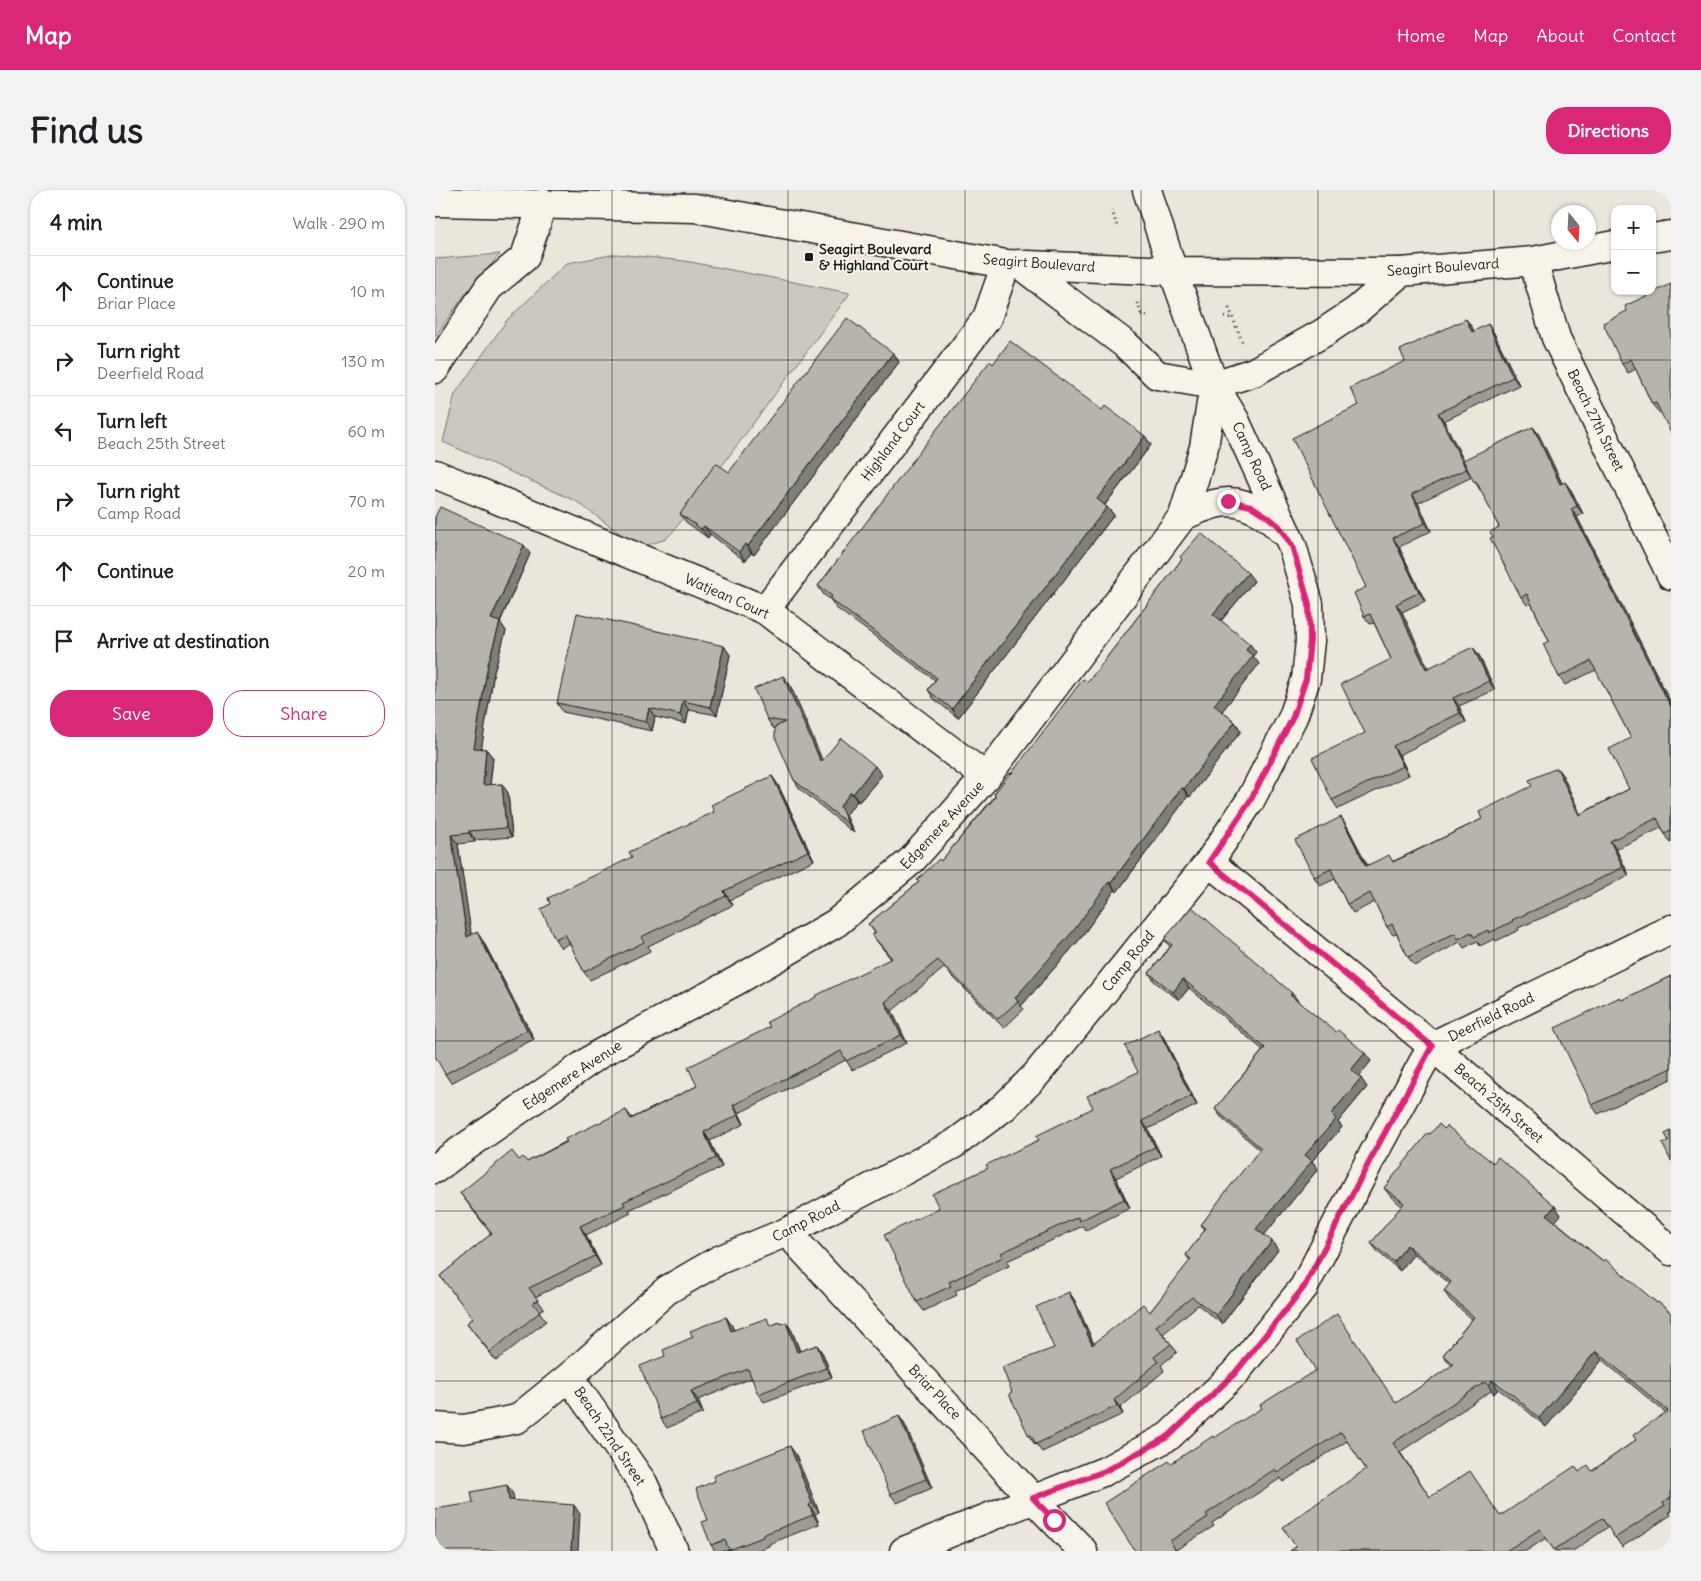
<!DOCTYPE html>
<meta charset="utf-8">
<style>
body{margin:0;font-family:Delius,sans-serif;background:#f2f2f2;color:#202124}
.controls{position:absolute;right:15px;top:15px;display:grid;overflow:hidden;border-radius:10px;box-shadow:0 1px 4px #0004}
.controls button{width:45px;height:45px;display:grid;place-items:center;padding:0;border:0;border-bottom:1px solid #e0e0e0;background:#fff;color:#202124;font:25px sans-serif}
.compass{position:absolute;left:1116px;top:15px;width:45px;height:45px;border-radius:50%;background:#fff;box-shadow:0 1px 4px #0004;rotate:162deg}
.stop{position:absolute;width:15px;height:15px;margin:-11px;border:4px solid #db2777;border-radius:50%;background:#fff}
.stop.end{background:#db2777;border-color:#fff;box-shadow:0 1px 5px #0008}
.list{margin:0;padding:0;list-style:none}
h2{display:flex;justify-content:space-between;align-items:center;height:65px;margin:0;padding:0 20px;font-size:21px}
h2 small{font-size:16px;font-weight:400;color:#757577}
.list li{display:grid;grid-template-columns:32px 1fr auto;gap:15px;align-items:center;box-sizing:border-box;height:70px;padding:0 20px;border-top:1px solid #e0e0e0}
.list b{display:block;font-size:19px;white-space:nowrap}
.list p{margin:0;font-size:16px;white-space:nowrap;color:#757577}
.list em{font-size:16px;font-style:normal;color:#757577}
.actions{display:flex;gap:10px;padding:15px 20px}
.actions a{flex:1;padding:11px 0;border:1px solid #db2777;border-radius:20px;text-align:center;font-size:18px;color:#db2777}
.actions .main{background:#db2777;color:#fff}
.icon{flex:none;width:28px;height:28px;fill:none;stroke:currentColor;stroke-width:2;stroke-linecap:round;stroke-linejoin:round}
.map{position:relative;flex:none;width:1236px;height:1361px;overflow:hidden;border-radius:20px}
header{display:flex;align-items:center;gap:30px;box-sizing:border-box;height:70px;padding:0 25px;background:#db2777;color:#fff}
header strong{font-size:24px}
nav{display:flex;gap:28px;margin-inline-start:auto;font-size:18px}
.intro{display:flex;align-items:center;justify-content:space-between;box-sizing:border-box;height:120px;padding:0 30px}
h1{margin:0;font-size:35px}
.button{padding:12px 22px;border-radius:20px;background:#db2777;color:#fff;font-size:18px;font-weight:700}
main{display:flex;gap:30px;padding:0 30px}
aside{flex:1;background:#fff;border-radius:20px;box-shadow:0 1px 4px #0004}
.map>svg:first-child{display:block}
</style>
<header>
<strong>Map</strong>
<nav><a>Home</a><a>Map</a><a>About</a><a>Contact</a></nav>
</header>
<div class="intro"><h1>Find us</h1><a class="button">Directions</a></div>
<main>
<aside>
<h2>4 min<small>Walk · 290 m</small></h2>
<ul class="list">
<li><svg class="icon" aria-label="ahead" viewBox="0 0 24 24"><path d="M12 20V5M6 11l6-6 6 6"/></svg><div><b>Continue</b><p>Briar Place</p></div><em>10 m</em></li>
<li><svg class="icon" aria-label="right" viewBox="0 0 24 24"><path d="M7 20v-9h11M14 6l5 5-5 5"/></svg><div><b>Turn right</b><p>Deerfield Road</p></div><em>130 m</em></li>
<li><svg class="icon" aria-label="left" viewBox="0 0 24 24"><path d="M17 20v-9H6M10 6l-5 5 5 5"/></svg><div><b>Turn left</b><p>Beach 25th Street</p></div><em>60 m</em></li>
<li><svg class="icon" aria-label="right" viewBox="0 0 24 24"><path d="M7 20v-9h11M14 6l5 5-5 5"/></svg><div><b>Turn right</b><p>Camp Road</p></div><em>70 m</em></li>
<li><svg class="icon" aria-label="ahead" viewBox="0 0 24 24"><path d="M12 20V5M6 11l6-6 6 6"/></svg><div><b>Continue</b></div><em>20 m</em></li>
<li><svg class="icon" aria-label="arrive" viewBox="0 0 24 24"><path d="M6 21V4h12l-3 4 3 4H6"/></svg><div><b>Arrive at destination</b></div></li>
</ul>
<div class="actions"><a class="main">Save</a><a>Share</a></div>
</aside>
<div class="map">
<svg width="1236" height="1361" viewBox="0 0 1236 1361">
<rect width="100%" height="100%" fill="#eae6dc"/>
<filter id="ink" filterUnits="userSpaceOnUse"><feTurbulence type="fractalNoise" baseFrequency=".02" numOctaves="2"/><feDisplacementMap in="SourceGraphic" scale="10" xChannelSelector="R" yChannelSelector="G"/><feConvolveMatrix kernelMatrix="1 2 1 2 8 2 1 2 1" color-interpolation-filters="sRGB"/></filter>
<g filter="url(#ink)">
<g fill="#ccc8c0" stroke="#74726e">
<polygon points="65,64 28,107 0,147 0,69"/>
<polygon points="182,64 250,71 415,103 240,339 231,349 213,355 195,351 141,311 8,252 20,204 72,130 132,73"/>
</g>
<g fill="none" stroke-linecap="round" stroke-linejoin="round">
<defs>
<g id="minor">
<polyline points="1098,71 1121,148 1236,385"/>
<polyline points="0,179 54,97 90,67 108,13"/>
<polyline points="0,284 330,420 551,587"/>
<path d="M748,326C778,313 797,304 826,323C834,328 841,333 847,341"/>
<polyline points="330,420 552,128 571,74"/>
<polyline points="774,672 997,856 1236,1061"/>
<polyline points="0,979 16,967 166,863 301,791 401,733 476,671 551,587 748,326 769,257 779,195"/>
<polyline points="352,1042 586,1296 648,1361"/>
<polyline points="134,1187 208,1293 239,1361"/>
<polyline points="0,1237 29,1239 82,1229 134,1187 232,1100 284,1070 352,1042 519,954 569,917 601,885 774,672 815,611 858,527 871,489 875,451 874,414 857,355 800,230 779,195 738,81 712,0"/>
<polyline points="469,1361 670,1281 734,1246 800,1183 869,1097 935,970 997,856 1236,739"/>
</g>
<g id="major">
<polyline points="0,12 260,18 571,74 738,81 966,82 1098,71 1180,55"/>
<polyline points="1217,48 1236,45"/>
<polyline points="584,74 691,155 722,185 779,195 819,182 888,143 921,121 966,82"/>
</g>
</defs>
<use href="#minor" stroke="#1c1c1c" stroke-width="31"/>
<use href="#major" stroke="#1c1c1c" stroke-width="31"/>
<g stroke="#1c1c1c" stroke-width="3" stroke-dasharray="1 4" stroke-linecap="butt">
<polyline points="677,20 682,37"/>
<polyline points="703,113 707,127"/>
<polyline points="794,118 808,154"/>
<polyline points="706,125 714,126"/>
<polyline points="789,127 798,128"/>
</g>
<use href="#minor" stroke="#f7f3e8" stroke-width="28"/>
<use href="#major" stroke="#f7f3e8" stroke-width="28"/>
</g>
<g fill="#9d9b94" stroke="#1c1c1c" fill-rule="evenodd">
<polygon points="1236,94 1226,222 1224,223 1217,214 1201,179 1193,183 1187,174"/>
<polygon points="1037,137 1039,142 1059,143 1084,195 1009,231 1029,272 1098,237 1104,245 1127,293 1136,300 1148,324 1142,327 1236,513 1236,653 1226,638 1181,659 1194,685 1135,716 1083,738 1084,740 1061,751 1059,749 1045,756 1042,751 1029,758 1025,752 980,776 973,767 962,744 958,745 952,737 940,712 918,723 912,714 900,689 885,696 879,687 912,636 932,675 959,671 1047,629 1128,586 1145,624 1194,599 1196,548 1161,480 1130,495 1124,487 1114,451 1096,413 1092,415 1086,407 1058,347 1064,337 1046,300 1045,300 1037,287 983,313 996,341 964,357 990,411 967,422 993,478 1044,465 1060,500 1024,516 1031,532 964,565 974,585 903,619 897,610 930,543 956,469 939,433 935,434 929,426 931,397"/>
<polygon points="458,163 464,172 319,365 316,363 310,371 275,344 273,348 251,332 245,324 294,282"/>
<polygon points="558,174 667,220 710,246 716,255 670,315 672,317 679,325 523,528 499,509 493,500 500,490 401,418 395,409 389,405 383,396"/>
<polygon points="0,327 95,364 65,432 71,441 59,482 46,559 51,559 58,568 55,595 67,594 73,603 77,647 40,650 40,652 23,654 36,745 48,751 99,849 16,893 10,884"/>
<polygon points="745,367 819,391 786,431 821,462 818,466 824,474 787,521 800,532 806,541 755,607 753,606 682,702 680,700 645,749 586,816 589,819 569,838 509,778 457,821 472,853 417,880 411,870 304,923 309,934 275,951 287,977 194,1020 196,1023 151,1045 166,1075 100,1107 109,1118 104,1121 111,1131 61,1171 32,1133 38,1128 5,1086 56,1044 25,1003 84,970 92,972 191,920 197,928 262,896 335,837 456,769 437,745 440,743 433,734 484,692 506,671 560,606 559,604 653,492 747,369"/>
<polygon points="289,456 295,465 282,525 254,520 251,534 220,527 217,541 128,522 122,513"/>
<polygon points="348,486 355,495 387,570 447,585 424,612 422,611 411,625 419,643 365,599 359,590 340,538 338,538 332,529"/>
<polygon points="337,586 343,595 379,670 295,710 298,715 213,756 215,761 155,790 149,782 135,753 126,758 120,749 115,714 279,622"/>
<polygon points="729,749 863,812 936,871 923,887 932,897 903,932 907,937 877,971 883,979 829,1045 843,1060 787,1134 763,1115 728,1144 742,1162 726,1175 729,1181 685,1218 688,1224 607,1262 601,1254 600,1255 594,1246 577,1202 619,1158 634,1102 640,1111 659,1154 715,1122 755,1071 751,1065 770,1040 766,1035 825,960 786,927 780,919 828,860 754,798 744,810 720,792 714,783 735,757"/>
<polygon points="1236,786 1236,889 1163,924 1157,915 1185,807 1187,810"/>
<polygon points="729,848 762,915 713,939 726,966 681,988 695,1018 651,1040 648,1036 572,1071 574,1076 520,1101 522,1105 489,1121 482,1112 504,1018 553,978 604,950 658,918 703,882"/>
<path d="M1009,939L1120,1016L1126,1025L1120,1031L1168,1071L1222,1113L1236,1123V1321L1234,1322L1236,1325L1187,1357L1173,1337L1138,1361H1120L1111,1348L1091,1361H855L861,1357L931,1279L912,1251L848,1292L846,1288L777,1333L779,1336L741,1360L700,1361L735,1274L780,1248L961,1213L1017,1176L1008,1165L1037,1129L1015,1110L1009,1101L1015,1094L979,1064L965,1081L943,1062L936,1053L967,1016L956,1007L949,998L995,944ZM1167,1170L1231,1223L1201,1250L1157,1281L1144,1282L1065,1326L995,1307L965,1262L1056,1201L1059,1204L1063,1199L1084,1214L1111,1237Z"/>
<polygon points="291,1127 297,1136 299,1140 337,1135 345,1132 346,1134 351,1132 357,1141 365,1161 382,1155 388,1164 397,1187 329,1212 323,1204 317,1188 263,1210 268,1223 232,1238 226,1229 230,1166"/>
<polygon points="464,1226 470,1235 497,1298 462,1313 455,1304"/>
<polygon points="361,1265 384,1322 380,1324 384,1334 334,1354 334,1356 321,1361 294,1361 294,1360 291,1361 280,1361 276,1355 273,1330"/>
</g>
<g fill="#7f7e78" stroke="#1c1c1c">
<polygon points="1031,129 1037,137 1043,151 1037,142"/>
<polygon points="1053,134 1059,143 1084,195 1078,187"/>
<polygon points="458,163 464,172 319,365 313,356"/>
<polygon points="1003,223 1009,231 1037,287 1031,279"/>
<polygon points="1098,237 1104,245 1131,302 1125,294"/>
<polygon points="710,246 716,255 668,317 662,309"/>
<polygon points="1130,292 1136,300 1148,324 1142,316"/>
<polygon points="977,304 983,313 996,341 990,333"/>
<polygon points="672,317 679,325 523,528 517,519"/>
<polygon points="1136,319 1142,327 1236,513 1236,517"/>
<polygon points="269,336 275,344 273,348 266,339"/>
<polygon points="958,348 964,357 990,411 984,402"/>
<polygon points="310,354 316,363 310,371 304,362"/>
<polygon points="89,355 95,364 62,438 56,429"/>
<polygon points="813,383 819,391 784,433 778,424"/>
<polygon points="961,414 967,422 997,487 991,479"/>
<polygon points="65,432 71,441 59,482 45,567 39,558 53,474"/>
<polygon points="815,454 821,462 818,466 824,474 785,524 779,515 811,460"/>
<polygon points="289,456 295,465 282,525 275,517"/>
<polygon points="1038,457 1044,465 1060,500 1054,491"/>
<polygon points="348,486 355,495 392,581 386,572"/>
<polygon points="1018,508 1024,516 1031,532 1025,523"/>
<polygon points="248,511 254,520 251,534 245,525"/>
<polygon points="214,518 220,527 217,541 211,532"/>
<polygon points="800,532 806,541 755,607 749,599"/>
<polygon points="958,556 964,565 974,585 968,576"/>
<polygon points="51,559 58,568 54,604 48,595"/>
<polygon points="440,576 447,585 424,612 418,604"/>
<polygon points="1122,578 1128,586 1150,634 1144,625"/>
<polygon points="337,586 343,595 379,670 373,661"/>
<polygon points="67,594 73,603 77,647 71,638"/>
<polygon points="747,597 753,606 682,702 676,693"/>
<polygon points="416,602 422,611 411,625 419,643 413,634 405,616"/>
<polygon points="906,627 912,636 937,684 931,676"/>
<polygon points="34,641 40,650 40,652 34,643"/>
<polygon points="16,645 23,654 38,756 32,747"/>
<polygon points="1175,651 1181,659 1194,685 1188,677"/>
<polygon points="674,692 680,700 645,749 586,816 580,808"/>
<polygon points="289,701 295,710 298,715 291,706"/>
<polygon points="42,742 48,751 99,849 92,840"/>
<polygon points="748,789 754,798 744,810 738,802"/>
<polygon points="857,803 863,811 855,805"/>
<polygon points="450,812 457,821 472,853 466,845"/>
<polygon points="723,839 729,848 762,915 756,906"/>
<polygon points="930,863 936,871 922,889 916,880"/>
<polygon points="926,888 932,897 903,932 907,937 877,971 883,979 827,1048 821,1039 896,924"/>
<polygon points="298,915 304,923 309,934 303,925"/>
<polygon points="707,931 713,939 726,966 720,957"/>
<polygon points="269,942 275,951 287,977 281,968"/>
<polygon points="675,979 681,988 695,1018 689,1009"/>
<polygon points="1120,1016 1126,1025 1118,1034 1112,1025"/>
<polygon points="145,1036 151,1045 166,1075 160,1066"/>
<polygon points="837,1051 843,1060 787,1134 781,1125"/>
<polygon points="972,1055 979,1064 965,1081 959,1072"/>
<polygon points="634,1102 640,1111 663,1164 657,1155"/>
<polygon points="291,1127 297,1136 303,1150 296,1141"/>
<polygon points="351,1132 357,1141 368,1171 362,1162"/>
<polygon points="382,1155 388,1164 397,1187 391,1178"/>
<polygon points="1161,1161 1167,1170 1111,1237 1104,1228"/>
<polygon points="1057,1190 1063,1199 1059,1204 1053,1195"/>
<polygon points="256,1201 263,1210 268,1223 262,1214"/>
<polygon points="679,1210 685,1218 688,1224 682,1216"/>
<polygon points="464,1226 470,1235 497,1298 491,1289"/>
<polygon points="355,1256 361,1265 384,1322 377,1313"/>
<polygon points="72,1295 78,1304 80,1319 74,1310"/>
<polygon points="139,1315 145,1324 143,1361 136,1361"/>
<polygon points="374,1315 380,1324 384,1334 378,1325"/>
</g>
<g fill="#b6b4ac" stroke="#1c1c1c" fill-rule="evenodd">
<polygon points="1236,94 1236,243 1221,213 1217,214 1196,169 1187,174 1168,133 1192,121 1190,116"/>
<polygon points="412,128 458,163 313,356 310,354 304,362 269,336 266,339 245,324 281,273 294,282"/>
<polygon points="1031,129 1037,142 1053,134 1078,187 1003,223 1031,279 977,304 990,333 958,348 984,402 961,414 991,479 1038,457 1054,491 1018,508 1025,523 958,556 968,576 897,610 877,568 930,543 906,494 956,469 935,424 929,426 919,403 931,397 857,248 924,215 915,198 970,171 965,160"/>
<polygon points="575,151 667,220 670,216 710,246 662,309 672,317 517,519 493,500 502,488 395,409 397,406 383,396 498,244 555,171 558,174"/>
<polygon points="1098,237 1125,294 1130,292 1142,316 1136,319 1236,517 1236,641 1230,644 1222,628 1175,651 1188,677 1129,707 1077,730 1078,731 1054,743 1053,740 1039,747 1036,742 1023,749 1020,743 973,767 957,734 952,737 935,703 912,714 896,679 879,687 860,650 906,627 931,676 954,665 958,672 1047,629 1044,622 1097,596 1094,590 1122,578 1144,625 1194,599 1174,559 1196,548 1156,471 1124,487 1108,454 1114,451 1092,404 1086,407 1055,348 1058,347 1055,342 1064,337 1041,291 1039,292 1028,270"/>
<polygon points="5,317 89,355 56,429 65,432 53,474 39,558 51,559 48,595 67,594 71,638 34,641 34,643 16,645 32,747 42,742 92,840 10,884 0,866 0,327"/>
<polygon points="766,343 813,383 778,424 815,454 811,460 818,466 779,515 800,532 749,599 747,597 676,693 674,692 639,740 580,808 583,811 563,829 503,770 450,812 466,845 411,871 406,861 298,915 303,925 269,942 281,968 188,1012 190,1015 145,1036 160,1066 94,1098 103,1110 98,1113 105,1122 55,1162 32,1133 38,1128 5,1086 57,1043 25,1003 77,961 84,970 88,967 92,972 132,952 130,949 191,920 196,929 262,896 253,877 335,837 332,832 381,807 380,806 457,768 437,745 441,743 433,734 484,692 482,690 504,669 506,671 561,606 559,604 575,583 576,584 648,489 653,492 747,369 745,367"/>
<polygon points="142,423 289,456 275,517 248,511 245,525 214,518 211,532 122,513"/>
<polygon points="348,486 386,572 406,548 440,576 418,604 416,602 405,616 413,634 359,590 340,547 340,537 350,532 332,529 319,499"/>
<polygon points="337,586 373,661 289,701 291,706 206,747 209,752 149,782 130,744 120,749 106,719 115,714 113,708 197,667 194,662 279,622 276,615"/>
<polygon points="757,717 857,803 855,805 901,842 903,840 930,863 916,880 926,888 896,924 901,929 870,965 877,971 821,1039 837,1051 781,1125 757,1107 721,1136 736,1154 719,1167 723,1172 679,1210 682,1216 601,1254 596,1245 594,1246 574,1204 577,1202 567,1177 619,1158 601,1117 634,1102 657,1155 708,1114 715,1122 756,1069 751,1065 771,1038 766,1035 789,1004 826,958 780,919 830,858 748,789 738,802 714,783 737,755 729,749"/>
<polygon points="1236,786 1236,878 1157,915 1120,838 1185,807 1187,810"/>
<polygon points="723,839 756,906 707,931 720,957 675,979 689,1009 644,1031 643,1027 566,1063 568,1067 514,1092 516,1096 482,1112 449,1045 504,1018 497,1004 553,978 551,975 604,950 601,946 658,918 652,906 703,882 690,856"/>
<path d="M1004,934L1009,939L1012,936L1058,973L1063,967L1120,1016L1112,1025L1168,1071L1170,1069L1222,1113L1223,1112L1236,1123V1308L1228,1313L1230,1316L1180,1348L1167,1328L1119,1360L1105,1339L1071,1361H855L861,1357L848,1337L931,1279L906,1242L842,1283L840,1279L771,1324L773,1327L735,1351L741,1361H700L669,1313L734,1271L735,1274L778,1246L779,1248L827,1218L825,1215L881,1180L862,1151L902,1124L961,1213L1019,1174L1008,1165L1039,1127L1009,1101L1016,1092L972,1055L959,1072L936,1053L969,1013L949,998L993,943L995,944ZM1161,1161L1233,1221L1198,1245L1201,1250L1157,1281L1153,1275L1144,1282L1140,1276L1065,1326L1035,1281L995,1307L958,1253L1050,1192L1053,1195L1057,1190L1078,1205L1104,1228Z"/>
<polygon points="1236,941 1236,971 1227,953 1234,951 1230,944"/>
<polygon points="291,1127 296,1141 332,1128 335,1136 345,1132 346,1134 351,1132 362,1162 382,1155 391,1178 323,1204 313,1179 256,1201 262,1214 226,1229 205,1176 230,1166 228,1160 258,1147 255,1141"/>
<polygon points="464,1226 491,1289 455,1304 429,1241"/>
<polygon points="355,1256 377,1313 374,1315 378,1325 327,1345 328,1347 294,1360 290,1350 276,1355 267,1332 273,1330 261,1299 280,1291 278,1286"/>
<polygon points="72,1295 74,1310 139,1315 136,1361 0,1361 0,1319 38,1313 36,1302"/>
</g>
</g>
<g fill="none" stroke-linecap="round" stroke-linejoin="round" filter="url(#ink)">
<polyline stroke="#db2777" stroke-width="6" points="619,1330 598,1308 670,1281 734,1246 800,1183 869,1097 935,970 997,856 774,672 815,611 858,527 871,489 875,450 874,414 857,356 844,336 833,327 816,316 793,311"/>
</g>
<path fill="none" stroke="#1c1c1c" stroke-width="1" stroke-opacity="0.55" d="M177,0V1361M353,0V1361M530,0V1361M706,0V1361M883,0V1361M1059,0V1361M0,170H1236M0,340H1236M0,510H1236M0,680H1236M0,851H1236M0,1021H1236M0,1191H1236"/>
<rect fill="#1c1c1c" stroke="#f7f3e8" stroke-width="2" x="369" y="62" width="10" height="10" rx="2.5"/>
<g text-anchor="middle" stroke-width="4" stroke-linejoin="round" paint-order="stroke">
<g font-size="14" font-weight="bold" fill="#1c1c1c" stroke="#f7f3e8" text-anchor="start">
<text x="384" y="64">Seagirt Boulevard<tspan x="384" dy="16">&amp; Highland Court</tspan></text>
</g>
<g font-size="14" fill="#1c1c1c" stroke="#f7f3e8">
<text transform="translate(604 73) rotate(4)" y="5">Seagirt Boulevard</text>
<text transform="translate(1008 77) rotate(-4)" y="5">Seagirt Boulevard</text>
<text transform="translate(1161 230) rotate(64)" y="5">Beach 27th Street</text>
<text transform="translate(458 251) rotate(-53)" y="5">Highland Court</text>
<text transform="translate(817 266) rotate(65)" y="5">Camp Road</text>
<text transform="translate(292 406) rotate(24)" y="5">Watjean Court</text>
<text transform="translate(507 635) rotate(-47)" y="5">Edgemere Avenue</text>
<text transform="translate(693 771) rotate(-51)" y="5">Camp Road</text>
<text transform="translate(1056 827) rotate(-26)" y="5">Deerfield Road</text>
<text transform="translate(137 885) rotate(-33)" y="5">Edgemere Avenue</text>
<text transform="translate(1064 913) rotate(41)" y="5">Beach 25th Street</text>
<text transform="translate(371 1031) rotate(-27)" y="5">Camp Road</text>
<text transform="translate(500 1202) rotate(47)" y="5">Briar Place</text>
<text transform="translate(175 1246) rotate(56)" y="5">Beach 22nd Street</text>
</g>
</g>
</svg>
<div class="controls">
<button>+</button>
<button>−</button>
</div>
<svg class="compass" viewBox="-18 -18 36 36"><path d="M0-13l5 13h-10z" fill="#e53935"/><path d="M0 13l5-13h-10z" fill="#757577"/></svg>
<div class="stop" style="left:619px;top:1330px"></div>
<div class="stop end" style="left:793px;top:311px"></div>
</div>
</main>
